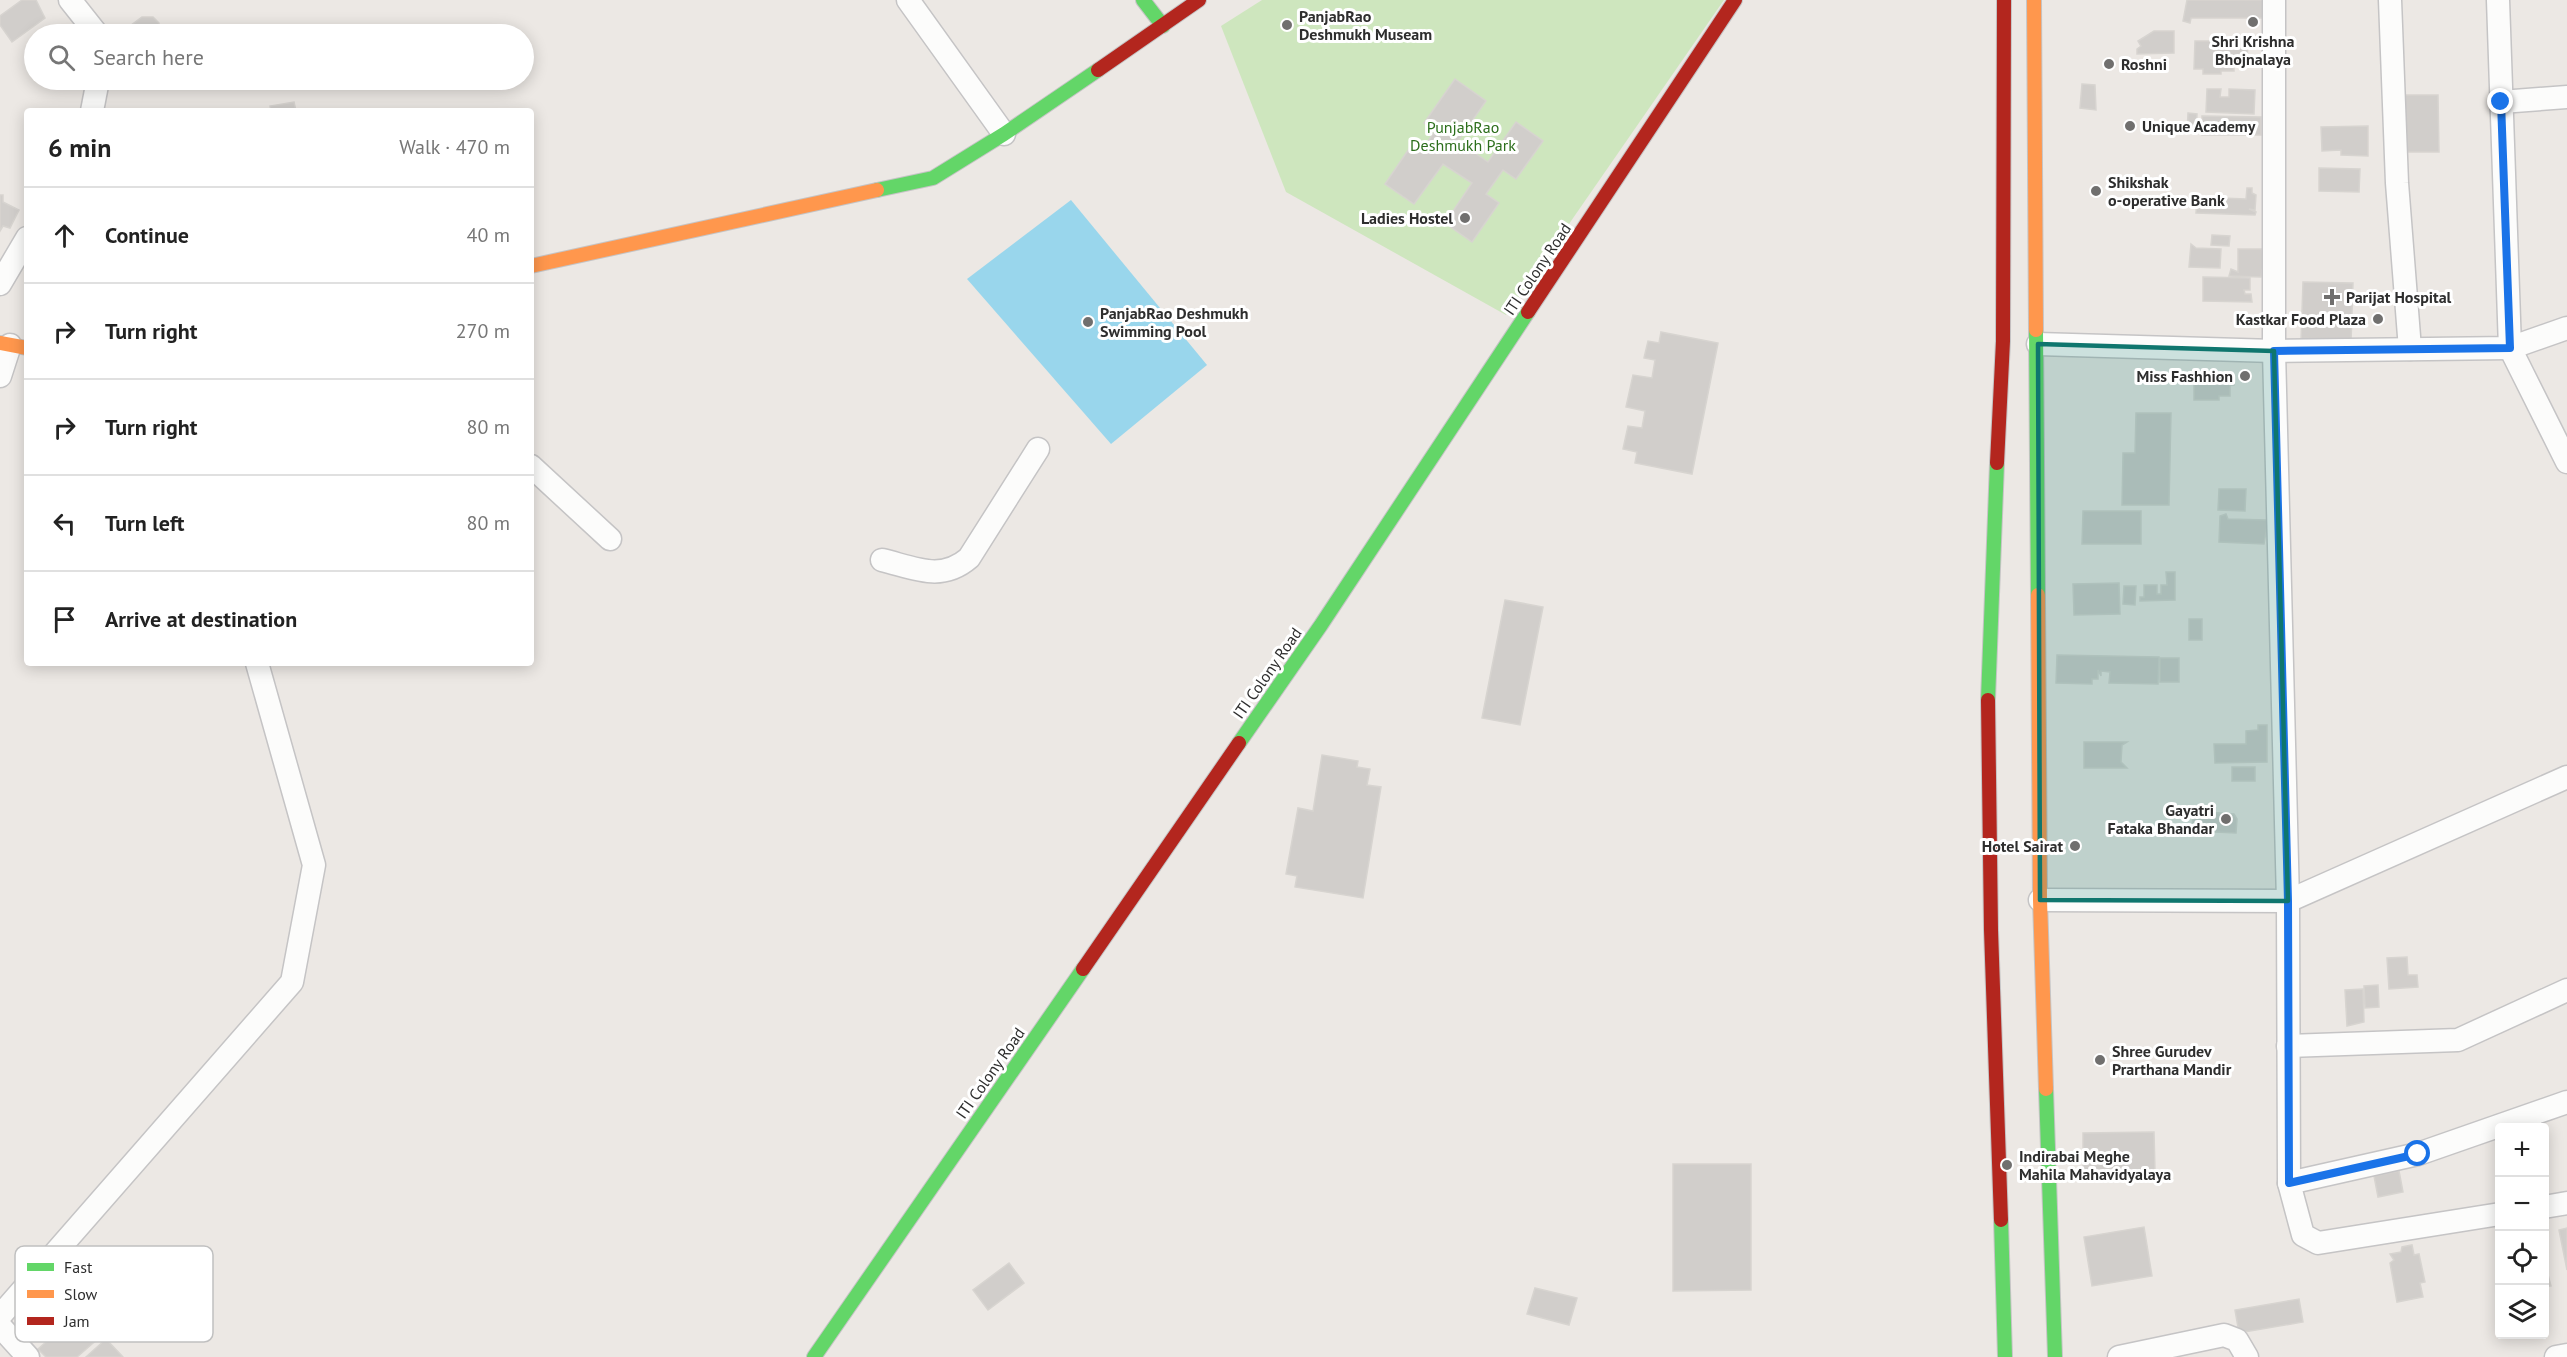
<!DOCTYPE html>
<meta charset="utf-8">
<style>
body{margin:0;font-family:"PT Sans",sans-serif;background:#f6f6f6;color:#222}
.controls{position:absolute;right:18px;bottom:18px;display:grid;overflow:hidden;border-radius:6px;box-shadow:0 3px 15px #0003}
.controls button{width:54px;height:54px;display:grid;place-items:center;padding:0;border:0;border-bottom:2px solid #e0e0e0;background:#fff;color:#222;font:30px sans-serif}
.stop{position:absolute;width:18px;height:18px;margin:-14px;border:4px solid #1a73e8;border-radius:50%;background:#fff}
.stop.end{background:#1a73e8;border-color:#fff;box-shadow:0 2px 6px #0008}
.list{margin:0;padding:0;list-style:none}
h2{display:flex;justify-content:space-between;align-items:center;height:78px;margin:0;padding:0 24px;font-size:26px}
h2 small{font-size:20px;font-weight:400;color:#767676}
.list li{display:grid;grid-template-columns:39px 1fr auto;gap:18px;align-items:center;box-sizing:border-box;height:96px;padding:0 24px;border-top:2px solid #e0e0e0}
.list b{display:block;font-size:22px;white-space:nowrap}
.list em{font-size:20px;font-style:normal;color:#767676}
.icon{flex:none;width:33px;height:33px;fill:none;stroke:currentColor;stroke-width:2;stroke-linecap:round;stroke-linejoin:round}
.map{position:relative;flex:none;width:2567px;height:1357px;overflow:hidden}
.search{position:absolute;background:#fff;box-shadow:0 3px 15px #0003;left:24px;top:24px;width:510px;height:66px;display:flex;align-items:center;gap:15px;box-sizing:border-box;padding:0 21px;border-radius:33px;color:#767676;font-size:22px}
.panel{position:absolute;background:#fff;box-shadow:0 3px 15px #0003;left:24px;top:108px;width:510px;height:558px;border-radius:6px}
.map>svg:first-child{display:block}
</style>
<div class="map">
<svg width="2567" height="1357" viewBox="0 0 2567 1357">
<rect width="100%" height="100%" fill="#ece8e4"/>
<polygon fill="#cee6be" points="1262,0 1724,0 1506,315 1286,192 1221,26"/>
<polygon fill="#99d6ec" points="1071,200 1207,365 1111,444 967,279"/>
<g fill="#d1cecb" stroke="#d7d4d0" stroke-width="1.5">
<polygon points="22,0 36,0 45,18 12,42 0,25 0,16"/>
<polygon points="2187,0 2265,0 2265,18 2191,18 2190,23 2183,21"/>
<polygon points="142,17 153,17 159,23 159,34 116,34 116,32 129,32 130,26"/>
<polygon points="2154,31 2174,31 2174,53 2137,54 2137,49 2141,46 2138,41"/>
<polygon points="2221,37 2248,38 2247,63 2234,63 2234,71 2221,71 2221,74 2203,74 2203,69 2194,69 2195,41 2218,41"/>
<polygon points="1455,79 1486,101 1458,141 1488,162 1516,122 1543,141 1516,179 1503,170 1486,194 1499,203 1472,242 1445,223 1472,183 1443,164 1414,204 1385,184 1415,140 1424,147 1435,131 1424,123"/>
<polygon points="2082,84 2095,85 2096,110 2080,108"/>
<polygon points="2207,89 2221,89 2220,97 2229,97 2229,89 2255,90 2254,114 2206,112"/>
<polygon points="2404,95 2438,95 2439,152 2407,152"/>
<polygon points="294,102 296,111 271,111 270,106"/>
<polygon points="2188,113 2197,114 2196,133 2187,133"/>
<polygon points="2202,116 2261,117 2261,135 2202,135"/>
<polygon points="2368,126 2368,156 2341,155 2341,150 2322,151 2321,127"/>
<polygon points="2319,168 2360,169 2359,192 2319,191"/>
<polygon points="2247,188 2252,188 2252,193 2256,195 2255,210 2249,209 2256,212 2255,215 2196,213 2197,197 2246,199"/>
<polygon points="0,195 3,195 3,202 19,210 10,228 3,226 0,231"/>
<polygon points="2212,235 2230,236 2229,246 2211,245"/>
<polygon points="2191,244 2196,248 2221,249 2220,268 2189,267"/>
<polygon points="2238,249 2262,249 2265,273 2262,270 2261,277 2229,276 2231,269 2238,272"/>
<polygon points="2203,277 2250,278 2250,290 2244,290 2245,294 2251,294 2252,302 2203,301"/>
<polygon points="2303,282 2353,283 2351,342 2301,341"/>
<polygon points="1661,332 1718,343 1692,474 1635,463 1637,452 1623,449 1628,426 1642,428 1645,411 1626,407 1633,375 1652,378 1655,360 1644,358 1648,341 1659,343"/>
<polygon points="2194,374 2234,374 2234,385 2230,385 2230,396 2219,396 2219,400 2194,400"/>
<polygon points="2136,413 2171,413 2169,505 2122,505 2123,453 2135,453"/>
<polygon points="2219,489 2246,489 2245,511 2218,510"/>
<polygon points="2083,511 2141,511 2141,544 2082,544"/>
<polygon points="2226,514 2228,519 2268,520 2264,544 2219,542 2220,516"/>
<polygon points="2166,572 2175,572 2175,600 2140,601 2140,597 2144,597 2144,585 2157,585 2157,594 2161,594 2161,585 2167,585"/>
<polygon points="2119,583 2120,614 2074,615 2073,584"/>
<polygon points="2124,586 2136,586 2135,605 2123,604"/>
<polygon points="1505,600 1543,607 1520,725 1482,718"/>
<rect x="2189" y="619" width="13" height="21"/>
<polygon points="2057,655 2159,657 2158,684 2109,683 2110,672 2101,671 2101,676 2098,670 2098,679 2092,679 2092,684 2056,683"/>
<rect x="2160" y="658" width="19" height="24"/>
<polygon points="2258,725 2267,725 2267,762 2215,763 2214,744 2246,744 2246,731 2258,730"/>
<polygon points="2084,742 2127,742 2122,745 2121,762 2127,768 2084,768"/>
<polygon points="1322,755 1358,761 1357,767 1370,769 1367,785 1381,787 1363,898 1295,887 1297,876 1286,874 1298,808 1313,811"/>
<rect x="2232" y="767" width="23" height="14"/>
<polygon points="2193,811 2234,814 2237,819 2236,833 2192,831"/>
<polygon points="2407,957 2408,975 2417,975 2418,987 2389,989 2387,958"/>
<polygon points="2378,985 2379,1007 2365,1008 2364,986"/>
<polygon points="2363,989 2364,1022 2347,1026 2345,990"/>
<polygon points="2154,1132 2155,1171 2083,1173 2083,1133"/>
<polygon points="1673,1164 1751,1164 1751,1290 1673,1291"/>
<polygon points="2399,1171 2403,1192 2378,1197 2374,1176"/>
<polygon points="2144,1227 2152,1276 2092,1286 2084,1237"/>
<polygon points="2567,1228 2567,1270 2559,1230"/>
<polygon points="2412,1245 2414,1255 2419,1254 2425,1282 2420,1283 2423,1297 2397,1302 2390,1263 2394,1260 2390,1254 2401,1252 2402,1247"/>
<polygon points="2544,1260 2551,1286 2544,1287"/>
<polygon points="1009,1263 1024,1283 988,1310 973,1290"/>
<polygon points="1535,1288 1577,1298 1569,1325 1527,1314"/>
<polygon points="2299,1299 2303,1322 2239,1333 2235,1310"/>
<polygon points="79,1313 100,1337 77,1357 46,1357 38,1349"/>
<polygon points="106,1339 123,1357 86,1357"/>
</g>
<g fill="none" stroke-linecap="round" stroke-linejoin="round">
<defs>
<g id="street">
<polyline points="70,0 97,34"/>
<polyline points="908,0 1004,134"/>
<polyline points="2274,0 2274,351 2288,901 2289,1183 2303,1235 2318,1243 2500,1214"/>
<polyline points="2390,0 2397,183 2410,349"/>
<polyline points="2498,0 2510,348 2567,462"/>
<polyline points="2501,102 2567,97"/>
<polyline points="92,111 98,80"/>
<polyline points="0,284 27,238"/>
<polyline points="2038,344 2274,351 2510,348 2567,328"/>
<polyline points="0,376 10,345"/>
<polyline points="531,466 610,539"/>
<path d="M882,560C915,568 941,582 969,558L1038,449"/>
<polyline points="2040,900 2288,901 2567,777"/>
<polyline points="2288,1046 2458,1040 2567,990"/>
<polyline points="2289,1183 2418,1154 2567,1102"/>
<polyline points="2544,1207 2567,1203"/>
<polyline points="0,1316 292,982 314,865 257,663"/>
<polyline points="0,1326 28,1357"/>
<polyline points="2119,1357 2224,1335 2237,1340 2247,1357"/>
<polyline points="2556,1357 2567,1355"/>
</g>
<g id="fast">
<polyline points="1143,0 1163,26"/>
<polyline points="877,190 933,178 1004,134 1098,70"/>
<polyline points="2036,330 2038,595"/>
<polyline points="1988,700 1997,463"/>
<polyline points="1239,743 1321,625 1528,312"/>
<polyline points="2046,1089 2055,1357"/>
<polyline points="2001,1220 2005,1357"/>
<polyline points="814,1357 1083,969"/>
</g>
<g id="slow">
<polyline points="2034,0 2036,330"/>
<polyline points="531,266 877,190"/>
<polyline points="0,343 27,348"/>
<polyline points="2038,595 2040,900 2046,1089"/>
</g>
<g id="jam">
<polyline points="1098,70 1199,0"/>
<polyline points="1528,312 1735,0"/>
<polyline points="1997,463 2003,341 2004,0"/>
<polyline points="1988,700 1991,930 2001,1220"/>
<polyline points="1083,969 1239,743"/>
</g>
</defs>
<use href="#street" stroke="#c5c4c5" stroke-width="25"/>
<use href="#fast" stroke="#c5c4c5" stroke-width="16"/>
<use href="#slow" stroke="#c5c4c5" stroke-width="16"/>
<use href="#jam" stroke="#c5c4c5" stroke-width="16"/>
<use href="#street" stroke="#fcfcfb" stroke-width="22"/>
<use href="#fast" stroke="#63d668" stroke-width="14"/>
<use href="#slow" stroke="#ff974d" stroke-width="14"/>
<use href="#jam" stroke="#b3261e" stroke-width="14"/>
</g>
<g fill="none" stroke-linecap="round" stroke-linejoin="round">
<polyline stroke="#1a73e8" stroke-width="8" points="2418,1154 2289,1183 2288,901 2274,351 2510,348 2501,102"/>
</g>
<path fill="#0f766e" fill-opacity="0.2" stroke="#0f766e" stroke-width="4.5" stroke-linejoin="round" d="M2038,344L2274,351L2288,901L2040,900Z"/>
<g fill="#706f6e" stroke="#fff" stroke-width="2">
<circle cx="2253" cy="22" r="6"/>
<circle cx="1287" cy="25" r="6"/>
<circle cx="2109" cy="64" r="6"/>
<circle cx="2130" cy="126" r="6"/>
<circle cx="2096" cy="191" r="6"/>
<circle cx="1465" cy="218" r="6"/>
<path d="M2329 288h6v6h6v6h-6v6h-6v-6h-6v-6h6z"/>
<circle cx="2378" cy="319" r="6"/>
<circle cx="1088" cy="322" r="6"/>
<circle cx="2245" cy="376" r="6"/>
<circle cx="2226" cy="819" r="6"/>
<circle cx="2075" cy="846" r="6"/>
<circle cx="2100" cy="1060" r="6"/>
<circle cx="2007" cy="1165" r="6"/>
</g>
<g text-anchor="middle" stroke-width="6" stroke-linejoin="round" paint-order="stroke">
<g font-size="16" font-weight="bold" fill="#2e2e2e" stroke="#fff" text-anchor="start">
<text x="1299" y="22">PanjabRao<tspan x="1299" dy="18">Deshmukh Museam</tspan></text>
<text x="2253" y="47" text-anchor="middle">Shri Krishna<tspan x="2253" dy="18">Bhojnalaya</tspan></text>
<text x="2121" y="70">Roshni</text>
<text x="2142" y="132">Unique Academy</text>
<text x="2108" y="188">Shikshak<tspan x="2108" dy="18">o-operative Bank</tspan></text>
<text x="1453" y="224" text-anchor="end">Ladies Hostel</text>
<text x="2346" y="303">Parijat Hospital</text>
<text x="1100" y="319">PanjabRao Deshmukh<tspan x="1100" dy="18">Swimming Pool</tspan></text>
<text x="2366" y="325" text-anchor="end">Kastkar Food Plaza</text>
<text x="2233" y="382" text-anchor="end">Miss Fashhion</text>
<text x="2214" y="816" text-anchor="end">Gayatri<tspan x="2214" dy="18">Fataka Bhandar</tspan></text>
<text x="2063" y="852" text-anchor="end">Hotel Sairat</text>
<text x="2112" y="1057">Shree Gurudev<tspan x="2112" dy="18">Prarthana Mandir</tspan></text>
<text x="2019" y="1162">Indirabai Meghe<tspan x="2019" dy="18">Mahila Mahavidyalaya</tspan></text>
</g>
<g font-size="16" fill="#2c6e1b" stroke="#fff">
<text x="1463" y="133">PunjabRao<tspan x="1463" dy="18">Deshmukh Park</tspan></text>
</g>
<g font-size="16" fill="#2e2e2e" stroke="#fff">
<text transform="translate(1537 269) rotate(-56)" y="6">ITI Colony Road</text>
<text transform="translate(1267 673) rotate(-55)" y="6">ITI Colony Road</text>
<text transform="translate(990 1073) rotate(-55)" y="6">ITI Colony Road</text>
</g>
</g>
<rect x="15" y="1246" width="198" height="96" rx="9" fill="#fff" stroke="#c0c0c0" stroke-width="1.5"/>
<rect x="27" y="1263" width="27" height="8" fill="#63d668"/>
<rect x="27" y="1290" width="27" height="8" fill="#ff974d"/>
<rect x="27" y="1317" width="27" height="8" fill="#b3261e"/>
<g font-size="16" fill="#2e2e2e">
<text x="64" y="1273">Fast</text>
<text x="64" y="1300">Slow</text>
<text x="64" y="1327">Jam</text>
</g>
</svg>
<div class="controls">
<button>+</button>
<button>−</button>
<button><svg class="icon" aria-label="locate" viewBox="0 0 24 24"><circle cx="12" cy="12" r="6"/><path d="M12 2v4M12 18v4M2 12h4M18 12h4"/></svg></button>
<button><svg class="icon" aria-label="layers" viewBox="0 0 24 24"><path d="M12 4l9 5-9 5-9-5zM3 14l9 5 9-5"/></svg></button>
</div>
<div class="stop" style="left:2418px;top:1154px"></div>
<div class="stop end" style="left:2501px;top:102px"></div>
<div class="search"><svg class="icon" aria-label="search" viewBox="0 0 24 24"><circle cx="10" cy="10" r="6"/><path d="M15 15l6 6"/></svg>Search here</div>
<section class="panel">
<h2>6 min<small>Walk · 470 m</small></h2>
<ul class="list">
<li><svg class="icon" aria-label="ahead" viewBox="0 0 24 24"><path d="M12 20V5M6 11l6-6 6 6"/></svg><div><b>Continue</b></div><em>40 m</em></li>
<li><svg class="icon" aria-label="right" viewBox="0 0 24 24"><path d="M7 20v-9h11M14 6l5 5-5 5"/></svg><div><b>Turn right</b></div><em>270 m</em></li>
<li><svg class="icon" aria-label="right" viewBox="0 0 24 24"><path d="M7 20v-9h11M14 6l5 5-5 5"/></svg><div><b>Turn right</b></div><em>80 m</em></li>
<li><svg class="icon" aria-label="left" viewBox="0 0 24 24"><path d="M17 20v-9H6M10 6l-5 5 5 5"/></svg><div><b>Turn left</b></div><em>80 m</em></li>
<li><svg class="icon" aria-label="arrive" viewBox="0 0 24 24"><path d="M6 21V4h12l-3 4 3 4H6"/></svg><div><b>Arrive at destination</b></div></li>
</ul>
</section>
</div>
